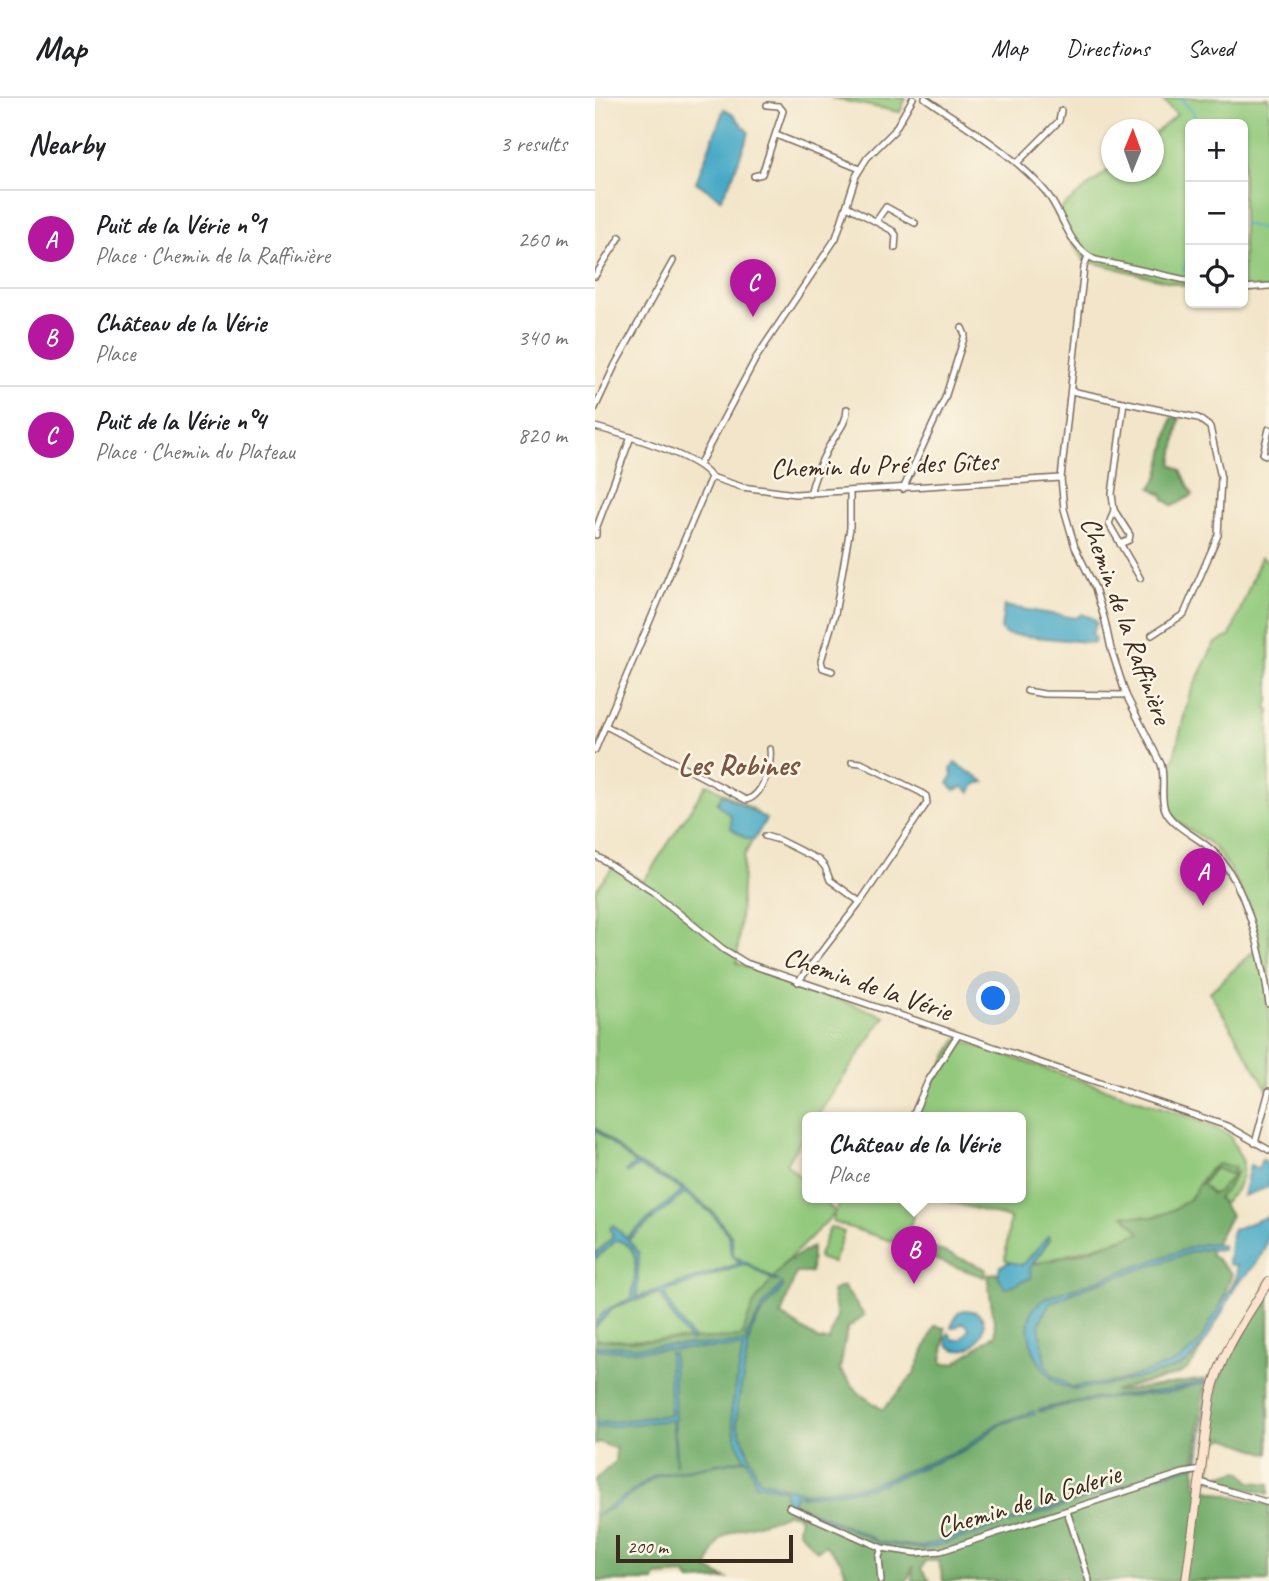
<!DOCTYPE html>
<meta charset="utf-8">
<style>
body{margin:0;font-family:Caveat,sans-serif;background:#f6f6f6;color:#202124}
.controls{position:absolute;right:21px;top:21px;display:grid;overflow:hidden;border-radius:10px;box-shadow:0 2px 5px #0004}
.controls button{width:63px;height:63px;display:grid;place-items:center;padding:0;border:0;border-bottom:2px solid #e0e0e0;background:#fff;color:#202124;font:35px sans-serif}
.compass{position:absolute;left:506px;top:21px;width:63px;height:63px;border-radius:50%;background:#fff;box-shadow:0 2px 5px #0004;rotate:1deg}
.scale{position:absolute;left:21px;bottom:18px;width:177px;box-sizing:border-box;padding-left:7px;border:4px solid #3b2a1e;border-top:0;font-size:19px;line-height:24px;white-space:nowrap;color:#3b2a1e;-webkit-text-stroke:5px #fcf5e5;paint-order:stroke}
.you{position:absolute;left:399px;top:901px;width:24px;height:24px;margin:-18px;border:5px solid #fff;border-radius:50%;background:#1a73e8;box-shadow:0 0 0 10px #1a73e833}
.badge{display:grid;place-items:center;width:46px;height:46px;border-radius:50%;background:#b5179e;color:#fff;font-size:23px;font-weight:700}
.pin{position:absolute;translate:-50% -58px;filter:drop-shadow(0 2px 4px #0008)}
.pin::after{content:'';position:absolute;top:37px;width:24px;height:21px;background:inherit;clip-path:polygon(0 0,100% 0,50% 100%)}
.popup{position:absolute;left:207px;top:1014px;width:224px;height:91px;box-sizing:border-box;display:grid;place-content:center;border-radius:10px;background:#fff;filter:drop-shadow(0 2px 5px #0005);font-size:23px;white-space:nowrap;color:#757577}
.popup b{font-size:26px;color:#202124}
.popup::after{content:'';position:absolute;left:50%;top:100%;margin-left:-14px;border:14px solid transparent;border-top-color:#fff}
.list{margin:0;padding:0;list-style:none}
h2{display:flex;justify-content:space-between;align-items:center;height:91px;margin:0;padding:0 28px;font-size:30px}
h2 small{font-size:23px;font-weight:400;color:#757577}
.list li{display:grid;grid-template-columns:46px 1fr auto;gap:21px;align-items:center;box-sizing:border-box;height:98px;padding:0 28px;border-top:2px solid #e0e0e0}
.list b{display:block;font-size:26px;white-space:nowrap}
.list p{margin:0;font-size:23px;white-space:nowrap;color:#757577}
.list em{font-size:23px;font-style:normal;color:#757577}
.icon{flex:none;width:38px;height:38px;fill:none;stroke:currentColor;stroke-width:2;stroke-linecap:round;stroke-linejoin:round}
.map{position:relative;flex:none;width:674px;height:1483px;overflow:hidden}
header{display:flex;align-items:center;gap:42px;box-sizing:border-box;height:98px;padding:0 35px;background:#fff;border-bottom:2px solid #e0e0e0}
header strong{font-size:33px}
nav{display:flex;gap:38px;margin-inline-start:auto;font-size:24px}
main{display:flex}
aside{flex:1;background:#fff}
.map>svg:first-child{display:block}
</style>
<header>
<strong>Map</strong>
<nav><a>Map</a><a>Directions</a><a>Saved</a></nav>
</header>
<main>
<aside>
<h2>Nearby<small>3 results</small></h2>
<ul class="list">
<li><span class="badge">A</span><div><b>Puit de la Vérie n°1</b><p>Place · Chemin de la Raffinière</p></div><em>260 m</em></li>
<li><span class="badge">B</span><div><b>Château de la Vérie</b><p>Place</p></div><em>340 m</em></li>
<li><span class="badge">C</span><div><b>Puit de la Vérie n°4</b><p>Place · Chemin du Plateau</p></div><em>820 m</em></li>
</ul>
</aside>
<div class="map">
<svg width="674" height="1483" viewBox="0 0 674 1483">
<rect width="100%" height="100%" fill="#fcf5e5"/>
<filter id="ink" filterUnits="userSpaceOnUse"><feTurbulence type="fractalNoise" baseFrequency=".0143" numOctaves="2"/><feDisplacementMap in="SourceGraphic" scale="14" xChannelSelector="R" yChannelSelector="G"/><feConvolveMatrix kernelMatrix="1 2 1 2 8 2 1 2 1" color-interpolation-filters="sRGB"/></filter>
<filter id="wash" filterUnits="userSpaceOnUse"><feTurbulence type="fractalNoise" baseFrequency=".00686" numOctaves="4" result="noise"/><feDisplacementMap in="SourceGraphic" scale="28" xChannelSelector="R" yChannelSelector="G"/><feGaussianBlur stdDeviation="1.57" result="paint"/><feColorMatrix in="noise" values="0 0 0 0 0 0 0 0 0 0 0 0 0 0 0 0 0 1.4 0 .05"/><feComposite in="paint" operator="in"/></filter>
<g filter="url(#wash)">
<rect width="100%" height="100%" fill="#f2e5c9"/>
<g fill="#92c97c" stroke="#667a4d" stroke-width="2">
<polygon points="236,0 311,0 305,14"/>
<polygon points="566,0 674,0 674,191 648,193 648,26 595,26 595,189 488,162 460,115 516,70 516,74 558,74 559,36 582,17"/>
<path d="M666,459L674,464V603L671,611H674V987L672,991L615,894L665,847C654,816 640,767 614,745C597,731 587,731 572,712L573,684L594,598L619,546L635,538Z"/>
<polygon points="112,686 158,711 169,721 149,758 142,865 290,918 221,1020 212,1020 212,1033 191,1065 212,1086 212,1100 226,1100 240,1114 247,1100 324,1100 309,1147 238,1124 239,1116 190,1165 150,1240 0,1243 0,793 20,766 48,784"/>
<polygon points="362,941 592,1018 634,1036 648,1064 647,1078 641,1092 626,1108 546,1135 424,1171 410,1161 415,1120 341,1100 426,1100 426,1020 317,1020"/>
<polygon points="235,1129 249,1134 238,1165 223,1160"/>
</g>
<g fill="#75ad6c" stroke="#586c45" stroke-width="2">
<polygon points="585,319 577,366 586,372 598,397 578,408 569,401 567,396 556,390 564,377 577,320"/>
<path d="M623,1066L640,1069L636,1077L620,1070L607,1086L617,1096L623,1094L642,1073L633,1090L623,1100L636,1117L615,1155L637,1176C628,1197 607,1265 588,1274C568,1284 542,1283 519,1294L610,1281L600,1361V1386L617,1393L674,1407V1483H472L471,1480H443V1483H348L344,1463H330L326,1471L335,1483H317L318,1468L312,1483H239L251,1475L245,1462L230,1447L222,1453L203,1432L205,1418L193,1415C173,1427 144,1426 126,1441C119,1447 116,1463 112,1471L132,1481L96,1483L90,1476L61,1478L59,1483H0V1382L20,1364L21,1351L4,1344L0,1346V1241L34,1243L146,1239L159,1205L190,1165L217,1149L216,1175H201L186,1217L224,1242H234L242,1218L237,1193L248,1188L269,1217L252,1231L245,1272L264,1295L288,1312L319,1276L340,1228L350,1230L347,1266L360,1265L401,1236L392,1177L482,1156L545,1135L529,1117C538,1117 548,1119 556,1119C569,1118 592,1106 599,1095C606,1083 610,1073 623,1066Z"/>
<polygon points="329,1146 387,1169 391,1172 389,1179 324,1156"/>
<polygon points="674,1193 674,1356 630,1340 613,1349 622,1286 632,1264"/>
<path d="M618,1351L615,1372L622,1378L645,1373L656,1384L674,1386V1396C653,1389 631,1389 612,1379L610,1371L614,1352Z"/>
</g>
<g fill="#46a9c6" stroke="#406a72" stroke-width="2" fill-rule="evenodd">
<polygon points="129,11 137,15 154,35 136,82 126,101 101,84"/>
<polygon points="409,508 481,520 487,516 498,520 502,525 497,535 500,539 499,545 410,536 406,531"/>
<polygon points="360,665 390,684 381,686 375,694 368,689 360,692 353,685 357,679 356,671"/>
<polygon points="127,696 171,721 159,742 150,740 136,730 136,718 122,705"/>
<path d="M0,1029L38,1063L86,1088L118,1114L137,1139L138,1157L183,1183H179L151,1166L72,1193L70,1197L80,1216L98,1241L95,1243L75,1215L65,1195L19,1209L0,1230C4,1211 22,1207 37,1200C39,1178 49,1149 22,1142L0,1161V1156L18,1139L15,1130L18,1127L31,1140L88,1092L43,1068L33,1075L31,1073L40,1066L0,1031ZM90,1095L116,1115L134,1138L136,1157L146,1165L42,1199L44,1155L33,1142Z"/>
<polygon points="667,1061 674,1066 674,1089 648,1098 655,1067 663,1071"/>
<path d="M674,1118C674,1143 670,1157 652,1176C648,1180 644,1182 641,1187C632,1206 608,1253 592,1264C579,1274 488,1295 472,1290C448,1283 426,1239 436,1215C439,1208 446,1204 451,1200L600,1148L616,1145L628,1148V1152L611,1151L597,1154L494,1188L455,1205L448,1216L444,1228L450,1266L457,1277L476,1289L521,1284L584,1263L604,1245L642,1178L641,1167H635L633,1164L637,1132Z"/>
<polygon points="453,1138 455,1141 435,1170 436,1180 410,1190 403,1177 405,1168 415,1164 428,1167"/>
<polygon points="187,1186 189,1188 165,1218 156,1234 143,1306 142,1326 164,1382 208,1394 207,1397 201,1396 197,1405 274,1438 283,1444 326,1449 468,1406 469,1408 341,1448 327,1451 283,1445 269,1437 191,1406 189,1391 161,1386 152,1361 62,1378 19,1409 0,1418 61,1377 150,1361 142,1345 136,1314 148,1249 27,1253 0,1251 0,1248 42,1249 152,1245 153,1241 150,1240 170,1206"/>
<path d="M368,1212C413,1212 375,1271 352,1246L351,1239L354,1235L358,1241L363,1242L367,1241L374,1231L372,1227L368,1225L359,1230L356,1229L363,1215Z"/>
<polygon points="74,1255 78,1255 81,1368 77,1322 0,1330 0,1326 75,1317"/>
<path d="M615,1277L603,1366L471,1407V1405L602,1365L613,1287C598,1285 585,1293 570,1295C528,1299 484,1302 444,1314L443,1312C484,1300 529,1298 571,1292C586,1290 599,1283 614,1284Z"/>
<polygon points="439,1313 440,1316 406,1326 371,1352 286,1386 270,1391 208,1398 209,1395 268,1388 285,1383 369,1350 402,1326"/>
</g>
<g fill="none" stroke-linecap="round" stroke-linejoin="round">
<g stroke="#46a9c6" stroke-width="2">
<polyline points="585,0 598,14 602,26"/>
<polyline points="648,125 674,134"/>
<polyline points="589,172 595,152"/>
</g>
</g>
</g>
<g filter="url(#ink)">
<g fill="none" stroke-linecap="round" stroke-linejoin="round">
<defs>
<g id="minor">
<path d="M330,0C371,29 418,55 450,93C469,115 473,151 501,162L595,183"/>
<polyline points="181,37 265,71"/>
<polyline points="422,65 464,23 466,13"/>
<polyline points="159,78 167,76 188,13 184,8 172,7"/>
<polyline points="252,108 298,133 301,137 300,150"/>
<polyline points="282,122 291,109 320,125"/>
<path d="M493,158L489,169L466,380L469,411L480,449L500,490L510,523L516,551L531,597L566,666C571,681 564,701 571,714C580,730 603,739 617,752C652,784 668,860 674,906"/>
<polyline points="0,178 25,139"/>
<polyline points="648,190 674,188"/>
<polyline points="476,293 603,320 615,329 626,380 623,437 589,516 557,537"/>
<polyline points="0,310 20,267 78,163"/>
<path d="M0,329C27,336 102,357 116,379L0,652"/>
<polyline points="674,331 668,356 674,358"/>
<polyline points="104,367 161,260 241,140 261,78 272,60 299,33 318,0"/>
<polyline points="116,379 147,389 200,396 466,380"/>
<polyline points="308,391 350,300 370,237 367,230"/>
<path d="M215,396C219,380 225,365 233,350C240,337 252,326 252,311"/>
<polyline points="519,412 514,426 545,480"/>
<polyline points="1,437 1,431 36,339"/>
<polyline points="525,446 534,442 535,437 519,412 517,396 529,304"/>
<polyline points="237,573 228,570 226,563 240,516 255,430 255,394"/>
<polyline points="432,593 449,596 531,597"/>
<path d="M11,628L151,702C168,698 177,667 175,651"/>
<polyline points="170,738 184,742 224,762 230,769 235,782 265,804"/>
<polyline points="0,757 58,794 128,851 151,865 632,1028 674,1052"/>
<polyline points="203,884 265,804 332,705 331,698 325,694 266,665 257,664"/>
<polyline points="317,1020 333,983 362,938"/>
<polyline points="660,1045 674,993"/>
<polyline points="605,1384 674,1405"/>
<polyline points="194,1409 287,1450 321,1455 346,1453 588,1375 606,1372"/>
<polyline points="472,1413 494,1483"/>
<polyline points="286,1483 284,1459 287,1450"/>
</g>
<path id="secondary" d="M591,1483L616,1297C626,1254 651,1220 674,1183"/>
</defs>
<use href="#minor" stroke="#7b6b5a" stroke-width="8"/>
<use href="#secondary" stroke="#7b6b5a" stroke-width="10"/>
<use href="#minor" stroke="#fff" stroke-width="5"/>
<use href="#secondary" stroke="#fce5d0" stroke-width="8"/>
</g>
</g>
<g text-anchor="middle" stroke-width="5" stroke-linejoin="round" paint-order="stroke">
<g font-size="28" fill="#3b2a1e" stroke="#fcf5e5">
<text transform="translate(289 366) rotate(-2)" y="10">Chemin du Pré des Gîtes</text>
<text transform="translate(532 522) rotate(70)" y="10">Chemin de la Raffinière</text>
<text transform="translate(273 885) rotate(19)" y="10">Chemin de la Vérie</text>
<text transform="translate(433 1402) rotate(-17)" y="10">Chemin de la Galerie</text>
</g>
<g font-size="30" font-weight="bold" fill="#795641" stroke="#fcf5e5">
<text x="143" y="677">Les Robines</text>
</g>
</g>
</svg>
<div class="controls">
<button>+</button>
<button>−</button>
<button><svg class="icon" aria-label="locate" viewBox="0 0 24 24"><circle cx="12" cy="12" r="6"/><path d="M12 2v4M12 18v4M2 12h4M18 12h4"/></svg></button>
</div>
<svg class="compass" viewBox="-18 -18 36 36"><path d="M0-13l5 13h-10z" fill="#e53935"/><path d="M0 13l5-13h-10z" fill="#757577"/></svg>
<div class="scale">200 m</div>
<div class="you"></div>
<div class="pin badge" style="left:608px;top:808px">A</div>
<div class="pin badge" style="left:319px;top:1186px">B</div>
<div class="popup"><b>Château de la Vérie</b>Place</div>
<div class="pin badge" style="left:158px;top:219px">C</div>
</div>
</main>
